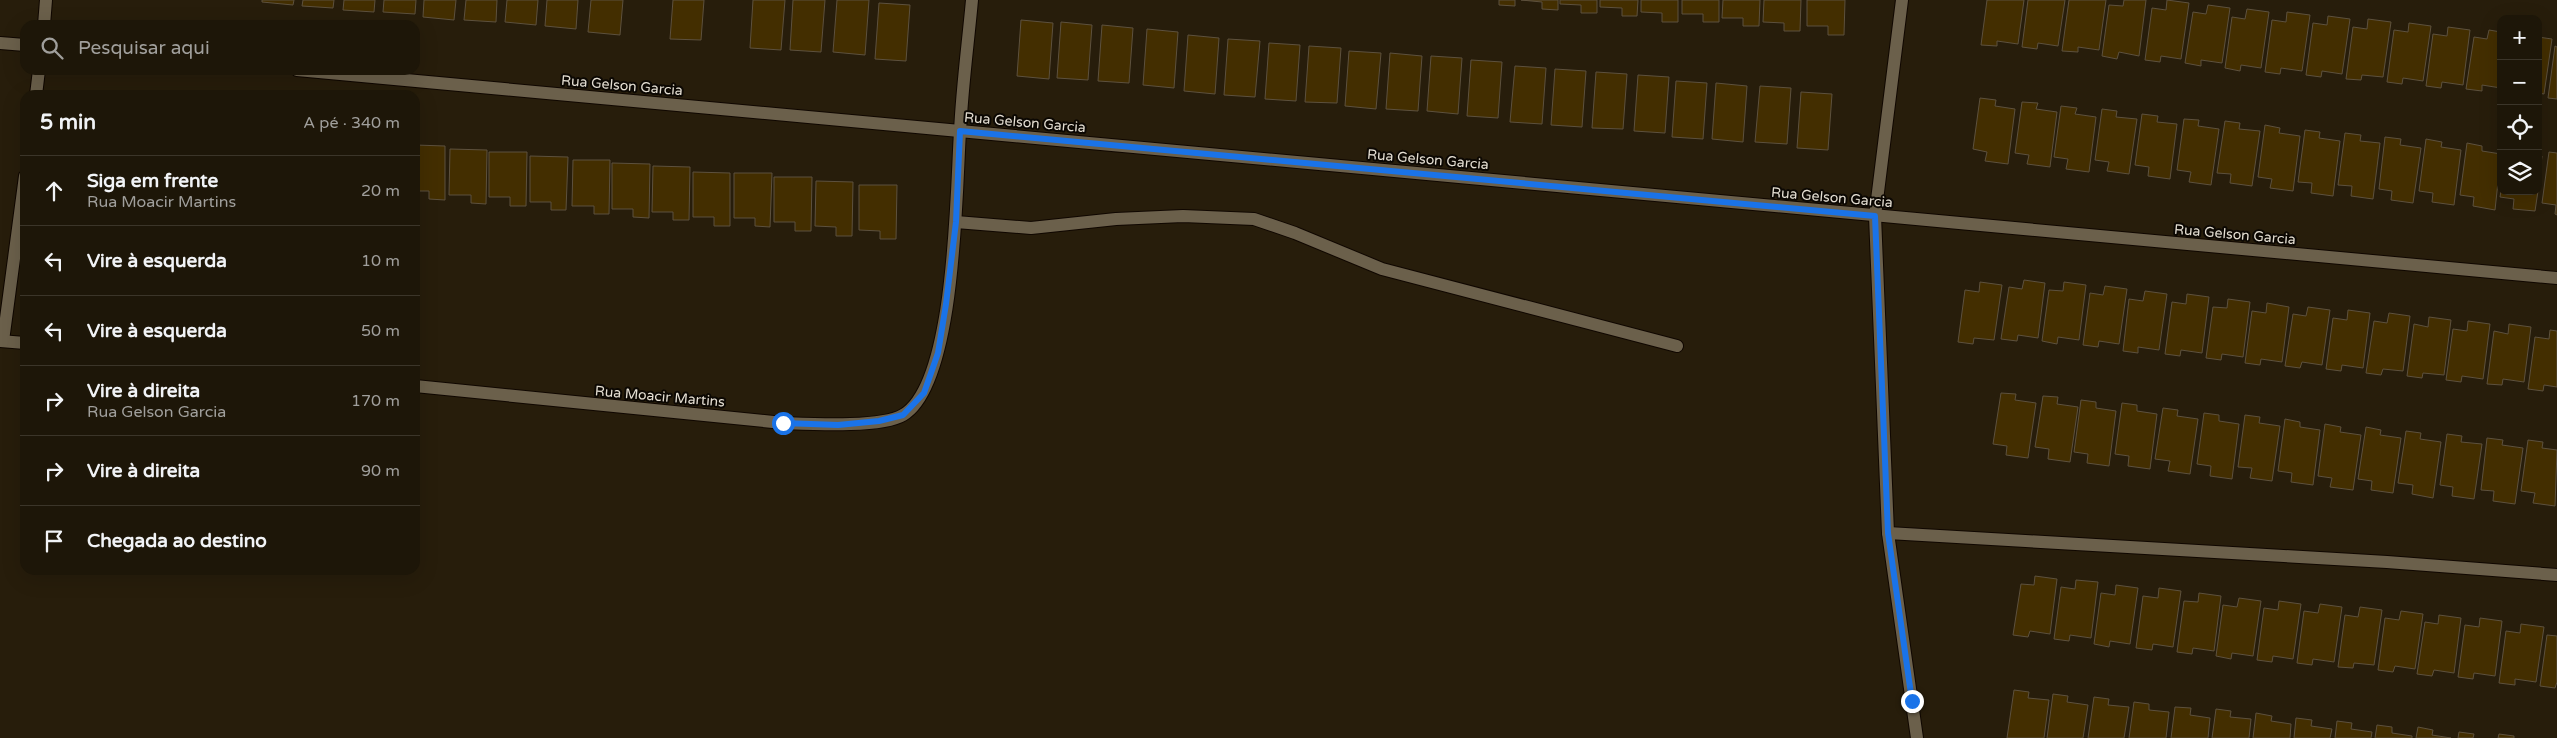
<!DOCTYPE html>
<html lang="pt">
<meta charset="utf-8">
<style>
body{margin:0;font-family:"Varela Round",sans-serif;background:#2a2316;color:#f1f3f6}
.controls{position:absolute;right:15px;top:15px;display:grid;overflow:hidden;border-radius:10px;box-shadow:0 5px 20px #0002}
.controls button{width:45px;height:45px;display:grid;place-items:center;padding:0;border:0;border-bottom:1px solid #3b3529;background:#1d1608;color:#f1f3f6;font:25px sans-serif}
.stop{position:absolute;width:15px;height:15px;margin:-11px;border:4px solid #1a73e8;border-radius:50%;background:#fff}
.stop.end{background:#1a73e8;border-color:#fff;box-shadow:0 1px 5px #0008}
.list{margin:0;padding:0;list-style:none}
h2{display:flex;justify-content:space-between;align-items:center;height:65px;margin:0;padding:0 20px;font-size:21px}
h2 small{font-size:16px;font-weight:400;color:#a09f9c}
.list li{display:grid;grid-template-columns:32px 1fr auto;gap:15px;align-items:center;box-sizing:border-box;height:70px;padding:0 20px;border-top:1px solid #3b3529}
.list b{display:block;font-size:19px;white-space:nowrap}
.list p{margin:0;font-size:16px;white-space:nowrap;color:#a09f9c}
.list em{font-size:16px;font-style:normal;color:#a09f9c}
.icon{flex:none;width:28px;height:28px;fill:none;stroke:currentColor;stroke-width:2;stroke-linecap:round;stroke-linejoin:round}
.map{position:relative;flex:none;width:2557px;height:738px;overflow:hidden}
.search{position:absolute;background:#1d1608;box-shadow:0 5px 20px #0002;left:20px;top:20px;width:400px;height:55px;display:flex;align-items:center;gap:12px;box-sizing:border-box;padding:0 18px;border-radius:15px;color:#a09f9c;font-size:19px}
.panel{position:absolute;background:#1d1608;box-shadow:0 5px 20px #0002;left:20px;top:90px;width:400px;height:485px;border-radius:15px}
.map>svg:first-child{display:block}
</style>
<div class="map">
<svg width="2557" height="738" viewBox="0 0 2557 738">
<rect width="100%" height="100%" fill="#271d0b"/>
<g fill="#432e00" stroke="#5d513e">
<polygon points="262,0 294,0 293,5 262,2"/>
<polygon points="303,0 334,0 333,8 302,6"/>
<polygon points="344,0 375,0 374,12 343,10"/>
<polygon points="384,0 416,0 415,14 383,12"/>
<polygon points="424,0 456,0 454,20 423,17"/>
<polygon points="466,0 497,0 496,22 464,20"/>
<polygon points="507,0 538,0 536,25 505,22"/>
<polygon points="547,0 578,0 576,29 545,26"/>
<polygon points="591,0 623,0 620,35 588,32"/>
<polygon points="673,0 704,0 701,40 670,39"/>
<polygon points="753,0 785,0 781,50 750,48"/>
<polygon points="793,0 825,0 821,52 790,50"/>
<polygon points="837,0 869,0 865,55 833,52"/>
<polygon points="1499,0 1515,0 1515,6 1499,5"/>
<polygon points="1521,0 1558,0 1558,10 1542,9 1542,2"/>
<polygon points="1560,0 1597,0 1597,13 1581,13 1581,5 1560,4"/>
<polygon points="1600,0 1638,0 1637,16 1622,16 1622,8 1600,7"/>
<polygon points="1641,0 1678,0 1678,22 1662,22 1662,13 1641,12"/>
<polygon points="1682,0 1719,0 1719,22 1703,22 1703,14 1682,14"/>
<polygon points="1723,0 1760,0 1759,26 1743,26 1743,18 1722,18"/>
<polygon points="1764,0 1801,0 1800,31 1784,31 1784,23 1763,22"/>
<polygon points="1807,0 1845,0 1844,35 1828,35 1828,26 1807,26"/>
<polygon points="1987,0 2024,0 2018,44 1997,41 1997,46 1981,45"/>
<polygon points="2028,0 2065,0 2058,46 2038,43 2037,49 2022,47"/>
<polygon points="2069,0 2106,0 2099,50 2078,47 2078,52 2062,51"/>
<polygon points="2124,0 2146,0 2139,56 2119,52 2117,59 2102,56 2109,5 2123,6"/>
<polygon points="2167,0 2189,3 2181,59 2161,56 2160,62 2145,60 2152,8 2166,10"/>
<polygon points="879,3 910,5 906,61 875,59"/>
<polygon points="2208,5 2230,8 2222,63 2201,60 2201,66 2185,63 2193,12 2206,14"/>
<polygon points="2247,9 2269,12 2261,68 2241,65 2240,71 2225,68 2232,17 2245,19"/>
<polygon points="2287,12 2310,15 2302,71 2281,68 2280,74 2265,72 2272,20 2286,22"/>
<polygon points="2328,16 2350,19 2342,74 2322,71 2321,77 2306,75 2313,23 2327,25"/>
<polygon points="2368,19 2391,22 2383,77 2362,75 2361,80 2346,79 2353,27 2367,29"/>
<polygon points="1021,20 1053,23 1049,79 1017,76"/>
<polygon points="1061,22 1092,25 1088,80 1057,78"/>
<polygon points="2409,23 2431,26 2423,81 2403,78 2402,84 2387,82 2394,30 2408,32"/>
<polygon points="1102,25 1133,28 1129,83 1098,81"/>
<polygon points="2448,27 2470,30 2463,85 2442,82 2441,88 2426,86 2433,34 2447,36"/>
<polygon points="1147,29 1178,32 1174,88 1143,85"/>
<polygon points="2489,30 2501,32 2501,88 2482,85 2482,91 2466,89 2474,37 2487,39"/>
<polygon points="1188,35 1219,38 1215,94 1184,91"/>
<polygon points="2538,37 2552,39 2544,94 2538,93"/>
<polygon points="1228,39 1260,41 1255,97 1224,95"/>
<polygon points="1269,43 1300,45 1296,101 1265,99"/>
<polygon points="1309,46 1341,48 1337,103 1305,102"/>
<polygon points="2555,46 2557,47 2557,99 2548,98"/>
<polygon points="1349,51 1381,53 1376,109 1345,106"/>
<polygon points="1390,53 1422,56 1418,111 1386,109"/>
<polygon points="1431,56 1462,58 1458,114 1427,111"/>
<polygon points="1471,60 1502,62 1498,118 1467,116"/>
<polygon points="1515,66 1546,68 1542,124 1510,122"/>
<polygon points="1555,69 1586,71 1582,127 1551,125"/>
<polygon points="1596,72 1627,74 1623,129 1592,128"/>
<polygon points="1638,75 1669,77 1665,133 1634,131"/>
<polygon points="1676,81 1707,83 1703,139 1672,137"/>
<polygon points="1716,83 1747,86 1743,142 1712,139"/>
<polygon points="1760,86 1791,88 1787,144 1755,142"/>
<polygon points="1801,92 1832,94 1828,150 1797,148"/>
<polygon points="1980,98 1996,100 1995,106 2015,109 2008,164 1985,161 1987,152 1973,149"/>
<polygon points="2022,102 2038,103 2036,109 2057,112 2050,167 2027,164 2029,155 2015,153"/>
<polygon points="2061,106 2077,108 2075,114 2096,117 2089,172 2066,169 2068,159 2054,157"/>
<polygon points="2102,109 2117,111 2116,117 2137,119 2129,174 2107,171 2109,162 2095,160"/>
<polygon points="2142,114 2158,116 2157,122 2177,124 2170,179 2148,176 2149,167 2135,165"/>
<polygon points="2184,119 2199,120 2198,126 2219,129 2211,185 2189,182 2191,172 2177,170"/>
<polygon points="2225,121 2240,123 2239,129 2260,131 2252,186 2230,183 2231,174 2217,173"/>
<polygon points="2265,125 2280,128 2279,133 2300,136 2293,191 2270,188 2272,179 2258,177"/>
<polygon points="2305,130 2320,132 2319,138 2340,141 2333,196 2311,193 2312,183 2298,182"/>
<polygon points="2345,133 2361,135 2360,141 2380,143 2373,199 2351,196 2352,186 2338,185"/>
<polygon points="2385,137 2401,139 2400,145 2421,148 2413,203 2391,200 2392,191 2379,189"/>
<polygon points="2426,139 2442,142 2441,147 2461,150 2454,205 2432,202 2433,193 2419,191"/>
<polygon points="2467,143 2482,146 2482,151 2501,154 2495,210 2473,206 2474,197 2460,195"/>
<polygon points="415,145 445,146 445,200 429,199 429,191 415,191"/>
<polygon points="450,149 487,150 486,204 471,203 471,195 449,195"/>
<polygon points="489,152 527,152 526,206 510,206 510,197 489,197"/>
<polygon points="2549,152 2557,153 2557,215 2555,214 2556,205 2542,203"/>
<polygon points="530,156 568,157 566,210 551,210 551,202 530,202"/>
<polygon points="2538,156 2542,156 2538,187"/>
<polygon points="573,160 610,160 609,214 594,214 594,206 572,206"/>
<polygon points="612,163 650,164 649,218 633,217 633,209 612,209"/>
<polygon points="653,166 690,167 689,220 673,220 673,212 652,212"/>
<polygon points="693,172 730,173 730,226 714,226 714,217 693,217"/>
<polygon points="734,173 772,173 770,227 755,226 755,218 734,218"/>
<polygon points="774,177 812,177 811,231 795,231 795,222 774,222"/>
<polygon points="816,181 853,182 852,236 836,236 836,227 815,226"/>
<polygon points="859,185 897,185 896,239 880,239 880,231 859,230"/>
<polygon points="2501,191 2538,191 2535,211 2513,209 2514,199 2500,197"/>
<polygon points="2024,280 2045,283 2038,338 2018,335 2017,341 2001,339 2009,287 2022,289"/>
<polygon points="1980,282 2002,285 1994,340 1974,338 1973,344 1958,342 1965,290 1979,292"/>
<polygon points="2064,282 2086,285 2079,340 2058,337 2057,344 2042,341 2049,290 2063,291"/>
<polygon points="2105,286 2127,289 2119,344 2099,341 2098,347 2083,345 2090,293 2103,295"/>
<polygon points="2145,291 2167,294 2159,350 2138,347 2138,353 2123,351 2129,299 2143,301"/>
<polygon points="2187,294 2209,297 2202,353 2181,350 2180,356 2165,354 2172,302 2186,304"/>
<polygon points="2228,299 2250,302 2243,357 2222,354 2221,360 2206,358 2213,307 2227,308"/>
<polygon points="2267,303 2289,307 2282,362 2261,359 2260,365 2245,363 2252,311 2266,313"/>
<polygon points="2308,307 2330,310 2322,365 2302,362 2300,368 2285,366 2293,314 2306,316"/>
<polygon points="2348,310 2370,313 2363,368 2342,365 2341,371 2326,369 2333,318 2347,320"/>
<polygon points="2389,313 2410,316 2403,371 2383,369 2381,375 2366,373 2374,321 2387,323"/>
<polygon points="2429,317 2451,320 2444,375 2423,373 2422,378 2407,376 2414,324 2428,327"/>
<polygon points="2468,321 2490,324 2483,379 2462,376 2461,382 2446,380 2453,329 2467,331"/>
<polygon points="2509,324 2531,327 2524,382 2503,379 2502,385 2487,384 2494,331 2508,334"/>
<polygon points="2550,330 2557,331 2557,387 2544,385 2543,391 2528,389 2535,337 2549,339"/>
<polygon points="2001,393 2016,394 2015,400 2036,403 2028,458 2006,455 2007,446 1993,444"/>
<polygon points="2043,396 2058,397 2057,404 2078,407 2070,462 2048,459 2049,449 2035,447"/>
<polygon points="2081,400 2096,402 2096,408 2116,411 2109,466 2087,463 2088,454 2074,452"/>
<polygon points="2122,403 2137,405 2137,411 2157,414 2150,469 2128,466 2129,456 2115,454"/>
<polygon points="2163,408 2178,410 2177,416 2198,419 2190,474 2168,471 2170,461 2155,459"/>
<polygon points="2204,413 2219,415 2219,421 2239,424 2232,479 2210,476 2211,466 2197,464"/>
<polygon points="2245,415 2260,417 2259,423 2280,426 2272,481 2250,478 2252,468 2238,467"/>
<polygon points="2285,419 2300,422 2300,427 2320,430 2313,485 2291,482 2292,473 2278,471"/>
<polygon points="2325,424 2341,427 2340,432 2361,435 2353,490 2330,487 2332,478 2318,476"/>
<polygon points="2366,427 2381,430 2380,435 2401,438 2393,493 2371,490 2372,481 2358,479"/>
<polygon points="2406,431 2421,433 2420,439 2441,442 2433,498 2412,494 2413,485 2398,483"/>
<polygon points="2447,434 2462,436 2461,442 2482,444 2474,499 2452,496 2453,487 2440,485"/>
<polygon points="2487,438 2503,440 2502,445 2523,448 2515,504 2493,501 2494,491 2481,490"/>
<polygon points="2528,440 2543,442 2542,448 2557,450 2555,506 2533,503 2535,493 2521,491"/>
<polygon points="2035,576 2057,579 2050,634 2030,631 2028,637 2013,635 2021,584 2034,585"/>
<polygon points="2076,580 2098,582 2091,638 2070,635 2069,641 2054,639 2061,587 2075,589"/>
<polygon points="2116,585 2138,588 2130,644 2110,641 2109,647 2094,644 2101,593 2115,595"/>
<polygon points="2159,588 2181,591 2173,647 2153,644 2152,650 2136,648 2143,596 2158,598"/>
<polygon points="2199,593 2221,596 2214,651 2193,648 2192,654 2177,652 2184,601 2198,602"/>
<polygon points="2239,598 2261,601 2253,656 2232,653 2231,659 2216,656 2223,605 2237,607"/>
<polygon points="2279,601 2301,604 2293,659 2273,656 2272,662 2257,660 2264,608 2278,610"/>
<polygon points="2320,604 2342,607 2334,662 2313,659 2312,665 2297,663 2304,611 2318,613"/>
<polygon points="2360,607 2382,610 2374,665 2354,663 2353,668 2338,667 2345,615 2358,617"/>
<polygon points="2401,611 2423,614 2415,669 2395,666 2393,672 2378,670 2385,618 2399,620"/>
<polygon points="2439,615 2461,618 2454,673 2434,670 2432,676 2417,674 2425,622 2438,624"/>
<polygon points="2480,618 2502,621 2495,676 2474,673 2473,679 2458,677 2465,625 2479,627"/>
<polygon points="2521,624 2544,627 2536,682 2515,679 2515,685 2499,683 2506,631 2520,633"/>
<polygon points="2547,635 2557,636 2557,682 2555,688 2540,686"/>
<polygon points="2014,690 2029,692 2028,698 2049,700 2044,738 2007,738"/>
<polygon points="2053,694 2068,696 2067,702 2088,705 2083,738 2047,738"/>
<polygon points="2094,697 2109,699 2108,705 2129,707 2124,738 2088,738"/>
<polygon points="2134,702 2149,704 2149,710 2169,712 2166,738 2129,738"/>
<polygon points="2175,707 2191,708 2190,715 2210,718 2208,738 2171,738"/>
<polygon points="2216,709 2231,711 2230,717 2251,719 2249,738 2212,738"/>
<polygon points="2256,713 2272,716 2271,721 2291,724 2290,738 2253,738"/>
<polygon points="2296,718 2312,720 2311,726 2332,729 2330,738 2294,738"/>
<polygon points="2337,721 2352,723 2351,729 2372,732 2371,738 2335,738"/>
<polygon points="2377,725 2392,727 2392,733 2412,736 2412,738 2375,738"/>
<polygon points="2418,727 2433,730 2432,735 2451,738 2416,738"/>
<polygon points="2459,732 2474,734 2473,738 2458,738"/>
<polygon points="2499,734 2514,736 2514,738 2498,738"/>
</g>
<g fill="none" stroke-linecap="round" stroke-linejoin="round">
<defs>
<g id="minor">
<polyline points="1902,0 1875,216 1888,533 1917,738"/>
<polyline points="44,25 46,0"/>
<polyline points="0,43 25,45"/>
<polyline points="297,70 2557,278"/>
<polyline points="36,95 39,70"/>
<polyline points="956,222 1031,228 1116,219 1183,216 1254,219 1295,233 1382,269 1677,346"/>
<polyline points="0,341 25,343"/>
<polyline points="3,341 25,176"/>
<path d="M415,386L783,423C810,424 881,428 903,415C956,384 956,190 960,132C962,88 968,44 972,0"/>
<polyline points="1888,533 2387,562 2557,575"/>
</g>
</defs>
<use href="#minor" stroke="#100700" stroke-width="14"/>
<use href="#minor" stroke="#6b604b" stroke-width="12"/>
</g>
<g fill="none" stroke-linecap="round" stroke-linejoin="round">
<polyline stroke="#1a73e8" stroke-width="6" points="783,423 838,425 879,421 903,415 924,393 938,353 946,304 956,222 960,131 1875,216 1888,533 1912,701"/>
</g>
<g text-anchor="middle" stroke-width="4" stroke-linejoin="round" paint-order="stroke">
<g font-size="14" fill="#e4ded2" stroke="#0c0803">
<text transform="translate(622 85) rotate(5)" y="5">Rua Gelson Garcia</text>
<text transform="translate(1025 122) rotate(5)" y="5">Rua Gelson Garcia</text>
<text transform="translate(1428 159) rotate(5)" y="5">Rua Gelson Garcia</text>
<text transform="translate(1832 197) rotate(5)" y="5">Rua Gelson Garcia</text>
<text transform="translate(2235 234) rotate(5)" y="5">Rua Gelson Garcia</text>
<text transform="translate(660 396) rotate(5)" y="5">Rua Moacir Martins</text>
</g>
</g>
</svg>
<div class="controls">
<button>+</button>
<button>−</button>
<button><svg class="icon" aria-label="locate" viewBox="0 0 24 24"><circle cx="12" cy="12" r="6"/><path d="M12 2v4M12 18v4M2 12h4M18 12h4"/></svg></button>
<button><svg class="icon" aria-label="layers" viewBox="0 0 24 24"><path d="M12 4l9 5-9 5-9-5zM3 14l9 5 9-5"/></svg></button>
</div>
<div class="stop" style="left:783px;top:423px"></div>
<div class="stop end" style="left:1912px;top:701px"></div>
<div class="search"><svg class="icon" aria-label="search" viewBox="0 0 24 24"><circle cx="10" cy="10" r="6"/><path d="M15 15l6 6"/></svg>Pesquisar aqui</div>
<section class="panel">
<h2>5 min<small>A pé · 340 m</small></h2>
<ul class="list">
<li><svg class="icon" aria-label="ahead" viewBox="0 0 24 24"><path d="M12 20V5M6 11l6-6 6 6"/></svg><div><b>Siga em frente</b><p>Rua Moacir Martins</p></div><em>20 m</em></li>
<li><svg class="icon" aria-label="left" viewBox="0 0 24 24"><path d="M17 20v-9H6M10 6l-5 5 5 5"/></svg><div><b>Vire à esquerda</b></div><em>10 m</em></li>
<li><svg class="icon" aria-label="left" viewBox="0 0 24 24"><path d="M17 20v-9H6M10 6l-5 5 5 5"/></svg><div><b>Vire à esquerda</b></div><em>50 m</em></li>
<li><svg class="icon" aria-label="right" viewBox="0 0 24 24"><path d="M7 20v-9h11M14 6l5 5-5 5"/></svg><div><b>Vire à direita</b><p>Rua Gelson Garcia</p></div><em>170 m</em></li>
<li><svg class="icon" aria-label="right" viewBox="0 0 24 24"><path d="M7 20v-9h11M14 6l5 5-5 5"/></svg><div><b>Vire à direita</b></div><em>90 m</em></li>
<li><svg class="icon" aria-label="arrive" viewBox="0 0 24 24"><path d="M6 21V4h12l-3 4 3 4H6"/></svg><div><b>Chegada ao destino</b></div></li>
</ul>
</section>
</div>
